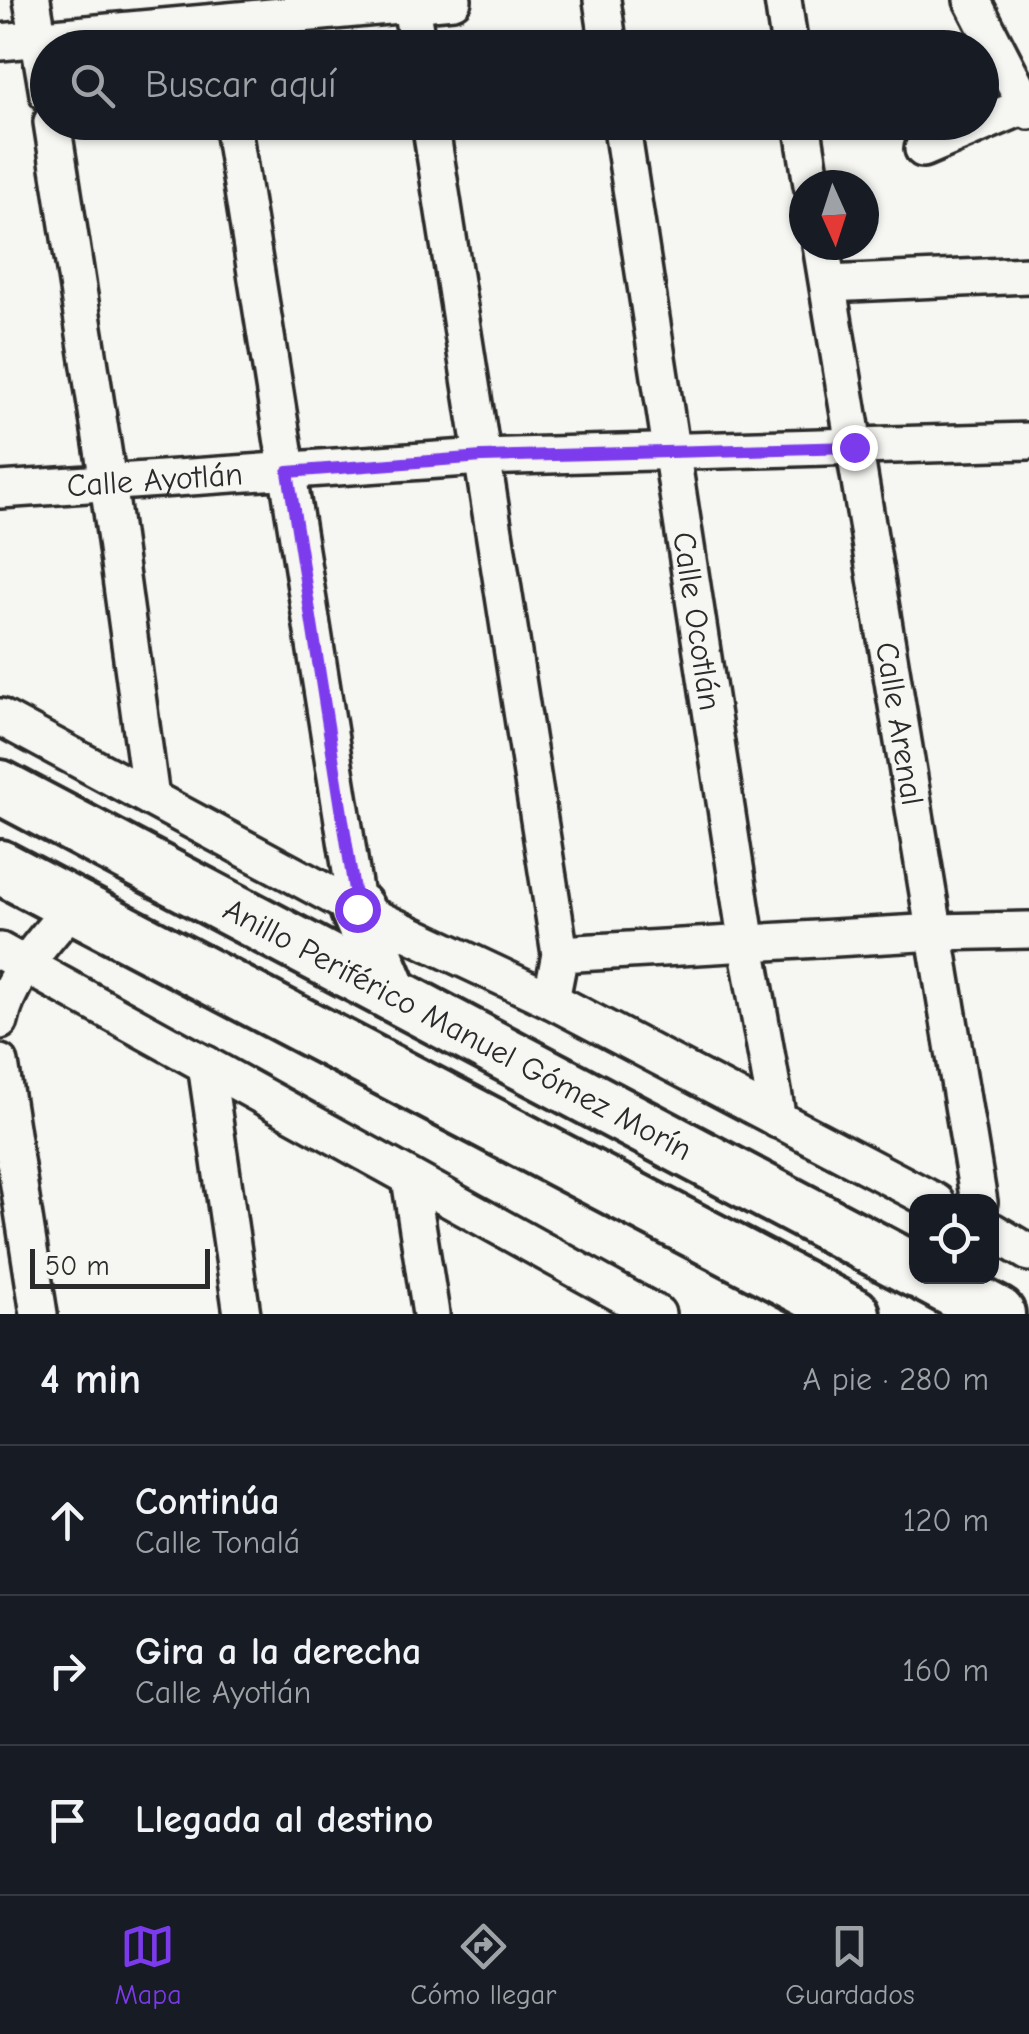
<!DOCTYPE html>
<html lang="es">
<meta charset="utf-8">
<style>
body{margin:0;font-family:"Comic Neue",sans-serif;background:#20242c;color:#f1f3f6}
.controls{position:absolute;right:30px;bottom:30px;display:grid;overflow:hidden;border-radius:20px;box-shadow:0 2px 8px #0004}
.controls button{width:90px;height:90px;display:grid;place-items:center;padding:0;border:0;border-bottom:2px solid #363941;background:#171b24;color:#f1f3f6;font:50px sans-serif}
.compass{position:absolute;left:789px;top:170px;width:90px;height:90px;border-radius:50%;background:#171b24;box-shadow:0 2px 8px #0004;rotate:177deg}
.scale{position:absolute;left:30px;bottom:25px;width:180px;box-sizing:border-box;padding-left:10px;border:5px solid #2b2b2b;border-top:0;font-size:28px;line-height:35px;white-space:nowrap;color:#2b2b2b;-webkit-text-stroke:8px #f6f6f2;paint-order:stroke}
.stop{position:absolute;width:30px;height:30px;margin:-22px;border:8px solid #7c3aed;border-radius:50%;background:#fff}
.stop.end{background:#7c3aed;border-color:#fff;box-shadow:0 2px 10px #0008}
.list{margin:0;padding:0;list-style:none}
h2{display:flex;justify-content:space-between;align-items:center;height:130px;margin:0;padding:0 40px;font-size:42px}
h2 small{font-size:32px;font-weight:400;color:#9ea1a6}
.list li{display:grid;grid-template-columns:65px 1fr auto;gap:30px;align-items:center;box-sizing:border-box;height:150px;padding:0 40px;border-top:2px solid #363941}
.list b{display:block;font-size:38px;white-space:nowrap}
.list p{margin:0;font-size:32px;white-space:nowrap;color:#9ea1a6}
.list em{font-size:32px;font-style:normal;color:#9ea1a6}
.icon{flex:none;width:55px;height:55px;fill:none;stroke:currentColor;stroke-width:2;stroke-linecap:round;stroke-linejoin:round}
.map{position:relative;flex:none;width:1029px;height:1314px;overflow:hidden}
.search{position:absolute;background:#171b24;box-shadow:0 2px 8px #0004;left:30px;right:30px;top:30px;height:110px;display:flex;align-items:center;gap:25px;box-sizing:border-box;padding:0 35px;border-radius:55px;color:#9ea1a6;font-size:38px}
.sheet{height:580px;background:#171b24}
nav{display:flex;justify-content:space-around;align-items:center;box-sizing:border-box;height:140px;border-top:2px solid #363941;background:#171b24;font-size:28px;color:#9ea1a6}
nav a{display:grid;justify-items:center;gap:5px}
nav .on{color:#7c3aed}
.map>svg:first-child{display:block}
</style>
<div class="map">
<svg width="1029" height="1314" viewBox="0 0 1029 1314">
<rect width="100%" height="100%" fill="#f6f6f2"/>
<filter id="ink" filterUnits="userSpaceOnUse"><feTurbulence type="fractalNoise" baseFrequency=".01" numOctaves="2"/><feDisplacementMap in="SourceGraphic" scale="20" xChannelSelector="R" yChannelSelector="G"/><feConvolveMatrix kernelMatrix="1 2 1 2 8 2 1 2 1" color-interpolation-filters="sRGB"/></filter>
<g filter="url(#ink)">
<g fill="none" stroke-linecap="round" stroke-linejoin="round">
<defs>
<g id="minor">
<polyline points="32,0 48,94"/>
<polyline points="410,0 418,48"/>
<polyline points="602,0 609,48"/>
<polyline points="783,0 790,48"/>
<polyline points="972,0 1029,111"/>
<polyline points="0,42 453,0"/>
<polyline points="52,122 108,482 151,798"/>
<polyline points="232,122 357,909"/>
<polyline points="430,122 560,954 551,1000"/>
<path id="s1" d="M621,122L747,945L778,1120"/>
<polyline points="802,122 812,185"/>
<polyline points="923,149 1029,104"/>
<path id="s2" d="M821,245L979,1202"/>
<polyline points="828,284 1029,275"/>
<path id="s3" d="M0,490L482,457L1029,441"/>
<polyline points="0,717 357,909 551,1000 936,1202"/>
<polyline points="0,951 657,1314"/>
<polyline points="560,954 937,932 1029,930"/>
<path d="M0,1021C9,976 45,940 73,906"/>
<polyline points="0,1063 39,1314"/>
<polyline points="206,1064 242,1314"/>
<polyline points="410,1178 431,1314"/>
<polyline points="992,1231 1029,1253"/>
</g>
<g id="highway">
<path id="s4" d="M0,787L916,1271"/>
<polyline points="0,867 853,1314"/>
<polyline points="357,909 392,994"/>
<polyline points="927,1276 998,1314"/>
</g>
</defs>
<use href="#minor" stroke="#2b2b2b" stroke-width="42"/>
<use href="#highway" stroke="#2b2b2b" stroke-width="60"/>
<use href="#minor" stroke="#f6f6f2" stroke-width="35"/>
<use href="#highway" stroke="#f6f6f2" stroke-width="52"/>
</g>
</g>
<g fill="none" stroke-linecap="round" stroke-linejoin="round" filter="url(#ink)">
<polyline stroke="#7c3aed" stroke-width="12" points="357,909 288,472 482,457 854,447"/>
</g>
<g text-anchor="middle" stroke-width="8" stroke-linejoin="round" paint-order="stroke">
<g font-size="32" fill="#2b2b2b" stroke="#f6f6f2">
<text dy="11" stroke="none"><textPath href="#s3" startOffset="155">Calle Ayotlán</textPath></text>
<text dy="11" stroke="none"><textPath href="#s1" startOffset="505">Calle Ocotlán</textPath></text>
<text dy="11" stroke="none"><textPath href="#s2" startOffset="485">Calle Arenal</textPath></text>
<text dy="11" stroke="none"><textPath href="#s4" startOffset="518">Anillo Periférico Manuel Gómez Morín</textPath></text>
</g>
</g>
</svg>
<div class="controls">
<button><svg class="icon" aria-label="locate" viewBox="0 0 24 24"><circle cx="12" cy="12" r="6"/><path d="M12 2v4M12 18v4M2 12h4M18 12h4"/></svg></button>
</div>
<svg class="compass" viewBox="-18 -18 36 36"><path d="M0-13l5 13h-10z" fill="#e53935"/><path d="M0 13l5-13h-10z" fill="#9ea1a6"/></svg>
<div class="scale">50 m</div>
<div class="stop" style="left:357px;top:909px"></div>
<div class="stop end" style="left:854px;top:447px"></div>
<div class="search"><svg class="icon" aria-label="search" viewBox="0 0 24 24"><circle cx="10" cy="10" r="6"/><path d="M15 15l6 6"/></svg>Buscar aquí</div>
</div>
<section class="sheet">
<h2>4 min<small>A pie · 280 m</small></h2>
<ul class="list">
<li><svg class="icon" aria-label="ahead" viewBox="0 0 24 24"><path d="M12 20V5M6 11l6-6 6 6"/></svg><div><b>Continúa</b><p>Calle Tonalá</p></div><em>120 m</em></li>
<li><svg class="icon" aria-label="right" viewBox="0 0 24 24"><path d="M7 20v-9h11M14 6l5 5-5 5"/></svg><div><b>Gira a la derecha</b><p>Calle Ayotlán</p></div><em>160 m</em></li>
<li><svg class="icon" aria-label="arrive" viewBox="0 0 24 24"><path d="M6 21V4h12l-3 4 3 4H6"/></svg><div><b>Llegada al destino</b></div></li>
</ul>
</section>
<nav>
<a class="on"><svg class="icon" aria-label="map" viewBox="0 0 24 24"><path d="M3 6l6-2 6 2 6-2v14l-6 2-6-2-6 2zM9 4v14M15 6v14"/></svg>Mapa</a>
<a><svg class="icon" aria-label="directions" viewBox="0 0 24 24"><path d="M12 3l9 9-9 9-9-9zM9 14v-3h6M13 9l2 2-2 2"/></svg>Cómo llegar</a>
<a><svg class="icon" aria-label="saved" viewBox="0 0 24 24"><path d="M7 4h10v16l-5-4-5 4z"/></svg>Guardados</a>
</nav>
